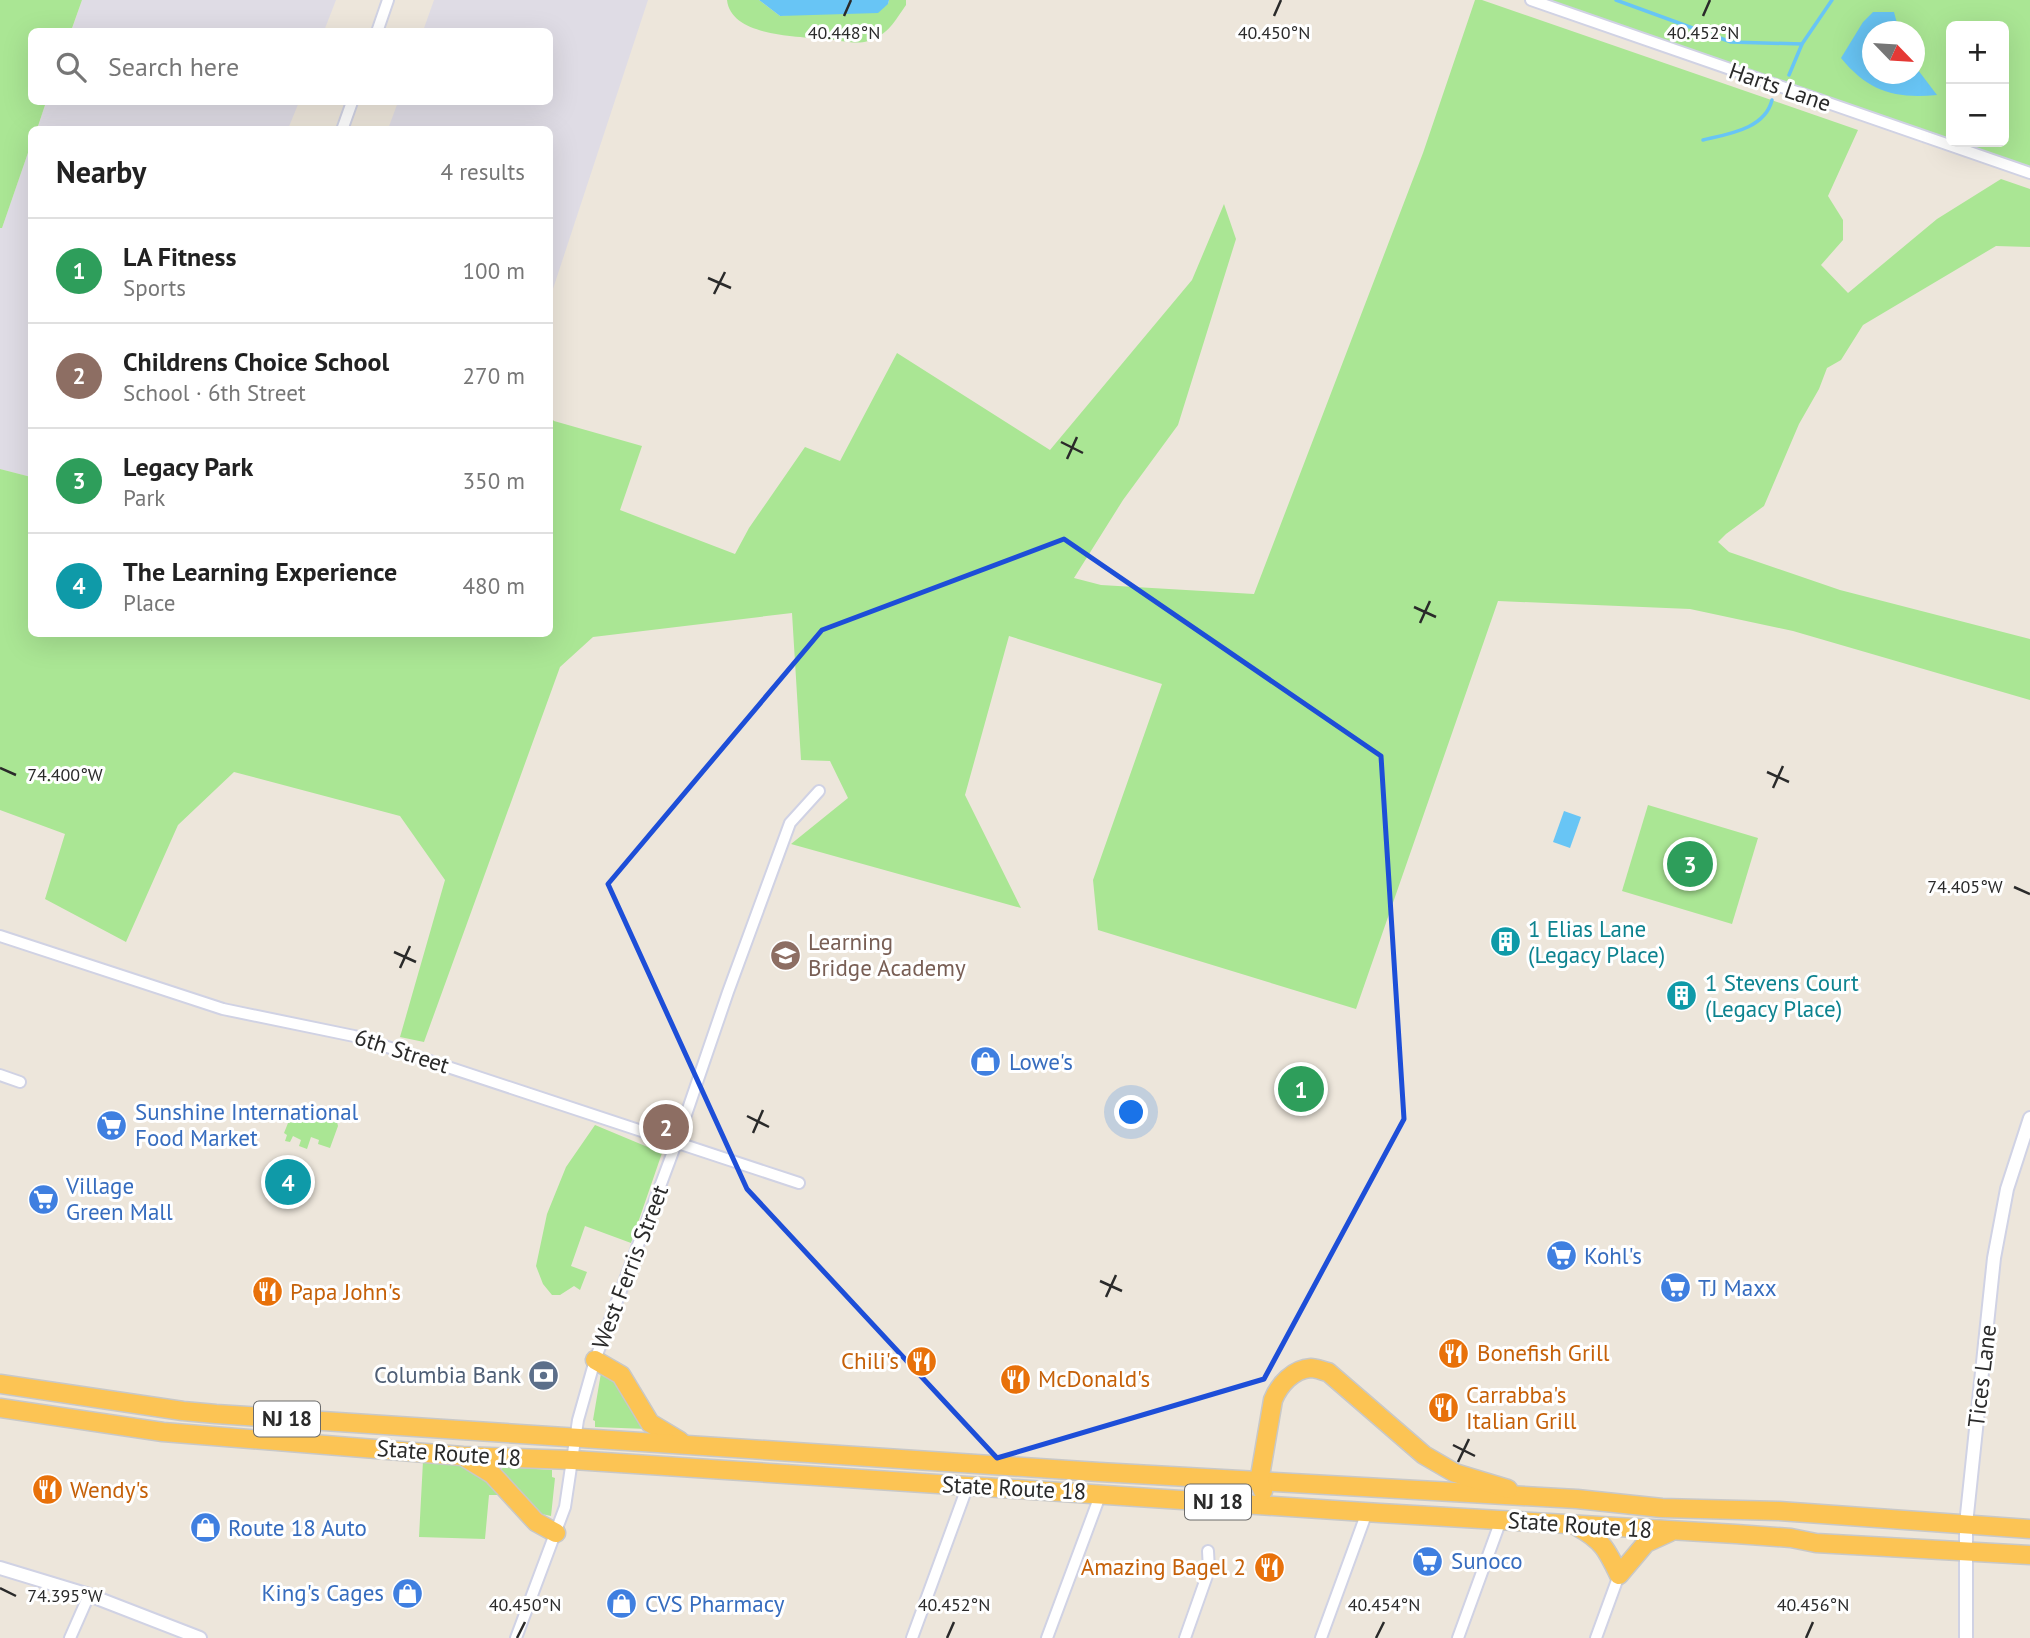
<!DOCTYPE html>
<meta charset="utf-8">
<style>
body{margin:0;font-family:"PT Sans",sans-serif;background:#f6f6f6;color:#222}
.controls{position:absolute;right:21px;top:21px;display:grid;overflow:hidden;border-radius:10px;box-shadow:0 7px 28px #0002}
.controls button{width:63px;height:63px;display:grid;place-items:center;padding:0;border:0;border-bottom:2px solid #e0e0e0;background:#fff;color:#222;font:35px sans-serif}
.compass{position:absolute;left:1862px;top:21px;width:63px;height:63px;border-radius:50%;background:#fff;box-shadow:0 7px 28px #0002;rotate:115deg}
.you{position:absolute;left:1132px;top:1113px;width:24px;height:24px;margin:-18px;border:5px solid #fff;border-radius:50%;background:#1a73e8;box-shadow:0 0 0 10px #1a73e833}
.badge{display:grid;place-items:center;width:46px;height:46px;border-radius:50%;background:#364cff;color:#fff;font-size:23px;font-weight:700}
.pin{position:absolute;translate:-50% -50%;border:4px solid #fff;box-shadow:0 2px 7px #0006}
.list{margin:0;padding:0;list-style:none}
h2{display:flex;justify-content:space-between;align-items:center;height:91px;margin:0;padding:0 28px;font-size:30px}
h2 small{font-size:23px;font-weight:400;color:#767676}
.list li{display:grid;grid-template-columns:46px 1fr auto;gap:21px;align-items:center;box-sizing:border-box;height:105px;padding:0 28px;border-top:2px solid #e0e0e0}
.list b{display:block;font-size:26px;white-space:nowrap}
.list p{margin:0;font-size:23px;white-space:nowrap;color:#767676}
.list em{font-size:23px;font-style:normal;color:#767676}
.icon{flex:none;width:38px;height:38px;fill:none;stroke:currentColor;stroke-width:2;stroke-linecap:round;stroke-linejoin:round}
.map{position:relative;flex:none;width:2030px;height:1638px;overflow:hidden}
.search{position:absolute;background:#fff;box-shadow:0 7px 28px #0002;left:28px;top:28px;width:525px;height:77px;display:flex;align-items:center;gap:18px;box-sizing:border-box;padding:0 24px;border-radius:10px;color:#767676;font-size:26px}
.panel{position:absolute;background:#fff;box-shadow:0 7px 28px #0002;left:28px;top:126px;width:525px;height:511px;border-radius:10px}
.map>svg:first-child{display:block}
</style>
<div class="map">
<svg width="2030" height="1638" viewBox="0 0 2030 1638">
<rect width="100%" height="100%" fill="#ede6db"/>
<g fill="#dfdce5">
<polygon points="82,0 336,0 324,31 71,32"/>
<polygon points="434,0 648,0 550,298 550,130 388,129 398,102 550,102 550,32 423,31"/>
<polygon points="46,102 299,102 288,129 37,130"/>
<polygon points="31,144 31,477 0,469 0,228 2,228"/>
</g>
<g fill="#aae694" fill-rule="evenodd">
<polygon points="0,0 82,0 71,31 32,32 32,102 46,102 37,129 32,130 31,144 2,228 0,228"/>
<path d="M727,0H759L780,16L888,4L889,0H906V5C894,22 889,34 868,41C856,45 838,40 825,39C798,36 731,37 727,0Z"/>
<polygon points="1475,0 1482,0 1858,130 1828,196 1843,220 1843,240 1821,265 1848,293 1937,219 2001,179 2030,189 2030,247 1996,246 1863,325 1841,360 1827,368 1819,389 1799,424 1764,506 1726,534 1718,542 1729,552 1840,590 2030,639 2030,700 1793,631 1690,609 1498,601 1356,1009 1098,930 1093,880 1162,684 1009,636 965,795 1021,908 791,844 848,798 830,761 801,760 792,613 593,637 560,667 424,1042 400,1037 445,880 400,816 234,772 178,825 126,942 45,899 65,834 0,810 0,469 31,477 32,634 550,634 550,417 554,421 642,446 620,510 735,554 749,528 805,447 840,461 897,353 1050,450 1192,280 1224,204 1236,239 1178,425 1123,500 1074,578 1101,585 1254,594 1423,153"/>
<path d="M1531,0H2030V173ZM1951,26H2004V142H1951ZM1872,32H1914V74H1872Z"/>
<polygon points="1648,805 1758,838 1732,924 1622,891"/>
<polygon points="306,1111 337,1122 338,1126 330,1148 318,1144 319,1140 311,1137 307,1149 299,1146 301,1140 293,1136 290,1142 285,1141 287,1135 284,1133 288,1123 300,1119"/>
<polygon points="595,1125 662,1153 631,1243 585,1226 571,1266 587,1272 580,1290 574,1286 560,1295 552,1295 543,1284 536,1266 547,1214 566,1167"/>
<polygon points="601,1373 610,1374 647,1429 595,1427 595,1421 593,1420"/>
<path d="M423,1461C444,1463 470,1462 488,1477C493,1481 497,1490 500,1495H489L485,1539L419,1537Z"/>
<polygon points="506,1467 552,1470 552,1477 555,1478 551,1516 537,1513 500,1469"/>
</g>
<g fill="#68c5f5">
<polygon points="759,0 889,0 888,4 878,13 780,16"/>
<path d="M1873,12H1894L1899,31L1872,32V74H1914L1915,66L1937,95C1894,99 1868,91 1841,58L1863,22Z"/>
<polygon points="1564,811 1581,817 1570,848 1553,842"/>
</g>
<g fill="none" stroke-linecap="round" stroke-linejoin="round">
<g stroke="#68c5f5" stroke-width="3.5">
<polyline points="1616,0 1731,42 1802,44"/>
<polyline points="1789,75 1802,44 1832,0"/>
<path d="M1703,140C1728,134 1765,129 1772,100"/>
</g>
<defs>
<g id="minor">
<polyline points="1531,0 2030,173"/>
<polyline points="377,32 388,0"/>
<polyline points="342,130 352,102"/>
<polyline points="0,936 223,1009 354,1036 799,1183"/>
<polyline points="0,1075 20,1082"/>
<polyline points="70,1638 89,1595"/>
<polyline points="516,1638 565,1507 578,1420 595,1360 677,1141 728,992 790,823 819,791"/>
<polyline points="912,1638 968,1485"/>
<polyline points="1047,1638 1101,1493"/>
<polyline points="1185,1638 1209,1570 1208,1551"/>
<polyline points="1321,1638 1367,1512"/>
<polyline points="1458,1638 1501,1520"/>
<polyline points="1596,1638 1619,1575"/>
</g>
<g id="tertiary">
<polyline points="0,1568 89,1595 200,1638"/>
<polyline points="1966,1638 1966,1524 1994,1258 2007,1189 2030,1118"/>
</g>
<g id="trunk">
<polyline points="595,1360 621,1375 650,1423 680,1441"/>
<polyline points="0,1384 183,1411 216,1414 1099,1472 1577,1499 1662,1508 1779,1511 2030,1529"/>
<polyline points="0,1408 163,1432 463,1456 573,1460 1380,1513 1736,1534 1791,1538 1816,1543 2030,1555"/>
<polyline points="466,1458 492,1474 536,1522 556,1533"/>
<path d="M1263,1491L1259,1482L1273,1400C1279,1385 1293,1369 1311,1368C1316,1368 1323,1371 1328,1372L1424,1455L1455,1473L1508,1489"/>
<path d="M1578,1527C1602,1540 1607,1550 1619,1575L1646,1543L1670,1532"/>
</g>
</defs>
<use href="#minor" stroke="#d0d2e4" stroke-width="14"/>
<use href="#tertiary" stroke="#d0d2e4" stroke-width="16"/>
<use href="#trunk" stroke="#c8c8c8" stroke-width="21"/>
<use href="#minor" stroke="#fff" stroke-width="10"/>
<use href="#tertiary" stroke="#fff" stroke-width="12"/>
<use href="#trunk" stroke="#fcc454" stroke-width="18"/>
</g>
<path fill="none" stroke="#1d4ed8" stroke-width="5" stroke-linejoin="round" d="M1064,539L1381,756L1404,1119L1264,1379L997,1458L747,1189L608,884L822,630Z"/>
<path fill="none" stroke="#2a2a2a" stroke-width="2.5" d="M844,16L851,0M1274,16L1281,0M1703,16L1710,0M708,278L731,288M714,294L725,272M1061,442L1083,453M1067,459L1077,437M1414,607L1436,617M1420,623L1430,601M0,768L16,775M1767,772L1789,782M1773,788L1783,766M2014,887L2030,894M394,952L416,962M400,968L410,946M747,1116L769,1127M753,1133L763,1110M1100,1281L1122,1291M1106,1297L1116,1275M1453,1445L1475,1456M1458,1462L1469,1439M0,1588L16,1596M517,1638L525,1622M947,1638L954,1622M1376,1638L1384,1622M1806,1638L1813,1622"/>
<defs>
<symbol id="building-disc" viewBox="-11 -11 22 22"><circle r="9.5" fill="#0f9aa8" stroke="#fff"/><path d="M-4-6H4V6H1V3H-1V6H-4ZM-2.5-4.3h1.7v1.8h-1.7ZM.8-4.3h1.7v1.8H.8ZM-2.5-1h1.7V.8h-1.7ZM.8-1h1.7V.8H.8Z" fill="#fff"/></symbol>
<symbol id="school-disc" viewBox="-11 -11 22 22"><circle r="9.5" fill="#8d6e63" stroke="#fff"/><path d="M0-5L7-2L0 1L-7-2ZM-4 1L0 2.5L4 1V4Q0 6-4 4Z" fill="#fff"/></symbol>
<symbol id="shop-disc" viewBox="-11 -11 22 22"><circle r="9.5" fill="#3f7fe0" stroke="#fff"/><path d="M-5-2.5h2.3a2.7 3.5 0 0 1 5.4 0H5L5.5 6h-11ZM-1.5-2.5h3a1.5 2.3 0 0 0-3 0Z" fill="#fff"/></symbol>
<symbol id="supermarket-disc" viewBox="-11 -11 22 22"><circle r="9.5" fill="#3f7fe0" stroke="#fff"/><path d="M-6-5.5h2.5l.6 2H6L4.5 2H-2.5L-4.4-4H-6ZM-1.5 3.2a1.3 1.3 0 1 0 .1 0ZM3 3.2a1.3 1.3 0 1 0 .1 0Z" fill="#fff"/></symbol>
<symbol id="restaurant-disc" viewBox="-11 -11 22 22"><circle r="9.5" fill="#e8710a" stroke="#fff"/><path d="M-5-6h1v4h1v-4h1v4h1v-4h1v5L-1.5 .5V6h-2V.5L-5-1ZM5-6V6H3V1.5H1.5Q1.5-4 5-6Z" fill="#fff"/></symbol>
<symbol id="bank-disc" viewBox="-11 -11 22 22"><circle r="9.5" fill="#5c6f8a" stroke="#fff"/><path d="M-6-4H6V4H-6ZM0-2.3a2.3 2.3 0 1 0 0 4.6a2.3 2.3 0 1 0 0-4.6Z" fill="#fff"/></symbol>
</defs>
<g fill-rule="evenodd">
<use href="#building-disc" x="1488" y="924" width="35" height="35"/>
<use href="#school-disc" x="768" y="938" width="35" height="35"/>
<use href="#building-disc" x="1664" y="978" width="35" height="35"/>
<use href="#shop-disc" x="968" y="1044" width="35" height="35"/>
<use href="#supermarket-disc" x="94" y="1108" width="35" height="35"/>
<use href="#supermarket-disc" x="26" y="1182" width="35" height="35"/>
<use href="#supermarket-disc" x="1544" y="1238" width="35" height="35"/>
<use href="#supermarket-disc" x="1658" y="1270" width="35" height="35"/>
<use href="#restaurant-disc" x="250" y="1274" width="35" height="35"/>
<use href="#restaurant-disc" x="1436" y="1336" width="35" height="35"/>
<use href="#restaurant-disc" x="904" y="1344" width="35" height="35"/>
<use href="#bank-disc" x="526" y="1358" width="35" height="35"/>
<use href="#restaurant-disc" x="998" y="1362" width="35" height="35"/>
<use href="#restaurant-disc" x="1426" y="1390" width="35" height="35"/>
<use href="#restaurant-disc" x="30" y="1472" width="35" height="35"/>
<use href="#shop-disc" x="188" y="1510" width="35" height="35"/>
<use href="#supermarket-disc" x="1410" y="1544" width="35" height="35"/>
<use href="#restaurant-disc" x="1252" y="1550" width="35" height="35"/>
<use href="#shop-disc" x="390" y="1576" width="35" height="35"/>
<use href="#shop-disc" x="604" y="1586" width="35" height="35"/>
</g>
<g text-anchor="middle" stroke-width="6" stroke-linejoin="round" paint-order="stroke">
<g fill="#fff" stroke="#6a6a6a" stroke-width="2">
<rect x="254" y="1401.5" width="66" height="35" rx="5"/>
<rect x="1185" y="1484.5" width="66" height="35" rx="5"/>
</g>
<g font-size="21" font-weight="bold" fill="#2a2a2a">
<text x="287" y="1426">NJ 18</text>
<text x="1218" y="1509">NJ 18</text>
</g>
<g font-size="23" fill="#2a2a2a" stroke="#fff">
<text transform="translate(1780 87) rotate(19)" y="8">Harts Lane</text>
<text transform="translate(402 1051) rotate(18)" y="8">6th Street</text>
<text transform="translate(630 1267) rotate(-69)" y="8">West Ferris Street</text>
<text transform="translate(1982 1376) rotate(-83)" y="8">Tices Lane</text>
<text transform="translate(449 1453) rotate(4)" y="8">State Route 18</text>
<text transform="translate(1014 1488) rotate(3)" y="8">State Route 18</text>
<text transform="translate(1580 1525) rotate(4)" y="8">State Route 18</text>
</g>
<g font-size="23" fill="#0d838f" stroke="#fff" text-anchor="start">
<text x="1528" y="937">1 Elias Lane<tspan x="1528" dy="26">(Legacy Place)</tspan></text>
<text x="1705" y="991">1 Stevens Court<tspan x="1705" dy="26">(Legacy Place)</tspan></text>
</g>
<g font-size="23" fill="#785e54" stroke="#fff" text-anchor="start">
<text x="808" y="950">Learning<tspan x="808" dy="26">Bridge Academy</tspan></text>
</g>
<g font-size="23" fill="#366cbe" stroke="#fff" text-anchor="start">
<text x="1009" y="1070">Lowe's</text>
<text x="135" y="1120">Sunshine International<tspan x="135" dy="26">Food Market</tspan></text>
<text x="66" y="1194">Village<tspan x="66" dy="26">Green Mall</tspan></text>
<text x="1584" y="1264">Kohl's</text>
<text x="1698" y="1296">TJ Maxx</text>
<text x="228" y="1536">Route 18 Auto</text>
<text x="1451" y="1569">Sunoco</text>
<text x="384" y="1601" text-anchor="end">King's Cages</text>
<text x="645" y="1612">CVS Pharmacy</text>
</g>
<g font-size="23" fill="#c56008" stroke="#fff" text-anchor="start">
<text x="290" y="1300">Papa John's</text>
<text x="1477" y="1361">Bonefish Grill</text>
<text x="899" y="1369" text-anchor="end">Chili's</text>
<text x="1038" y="1387">McDonald's</text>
<text x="1466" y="1403">Carrabba's<tspan x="1466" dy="26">Italian Grill</tspan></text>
<text x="70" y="1498">Wendy's</text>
<text x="1246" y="1575" text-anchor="end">Amazing Bagel 2</text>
</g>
<g font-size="23" fill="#4e5e75" stroke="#fff" text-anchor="end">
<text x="521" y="1383">Columbia Bank</text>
</g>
</g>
<g font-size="18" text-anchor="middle" fill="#2a2a2a" stroke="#fff" stroke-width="6" stroke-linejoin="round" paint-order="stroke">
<text x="844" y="39">40.448°N</text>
<text x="1274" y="39">40.450°N</text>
<text x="1703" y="39">40.452°N</text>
<text x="65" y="781">74.400°W</text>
<text x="1965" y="893">74.405°W</text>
<text x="65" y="1602">74.395°W</text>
<text x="525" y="1611">40.450°N</text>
<text x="954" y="1611">40.452°N</text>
<text x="1384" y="1611">40.454°N</text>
<text x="1813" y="1611">40.456°N</text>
</g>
</svg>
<div class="controls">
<button>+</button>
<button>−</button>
</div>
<svg class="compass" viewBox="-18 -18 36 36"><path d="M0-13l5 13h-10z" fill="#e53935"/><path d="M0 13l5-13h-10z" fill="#767676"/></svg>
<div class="you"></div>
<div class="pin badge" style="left:1301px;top:1089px;background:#2e9e5b">1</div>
<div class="pin badge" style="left:666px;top:1127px;background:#8d6e63">2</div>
<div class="pin badge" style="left:1690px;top:864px;background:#2e9e5b">3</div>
<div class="pin badge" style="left:288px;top:1182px;background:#0f9aa8">4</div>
<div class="search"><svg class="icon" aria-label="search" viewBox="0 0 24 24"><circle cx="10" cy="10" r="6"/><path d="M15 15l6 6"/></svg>Search here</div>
<section class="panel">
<h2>Nearby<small>4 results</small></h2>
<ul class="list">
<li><span class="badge" style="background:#2e9e5b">1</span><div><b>LA Fitness</b><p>Sports</p></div><em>100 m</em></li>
<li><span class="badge" style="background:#8d6e63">2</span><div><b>Childrens Choice School</b><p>School · 6th Street</p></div><em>270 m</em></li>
<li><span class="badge" style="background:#2e9e5b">3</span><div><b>Legacy Park</b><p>Park</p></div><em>350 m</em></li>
<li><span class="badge" style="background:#0f9aa8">4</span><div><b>The Learning Experience</b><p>Place</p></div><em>480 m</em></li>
</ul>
</section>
</div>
